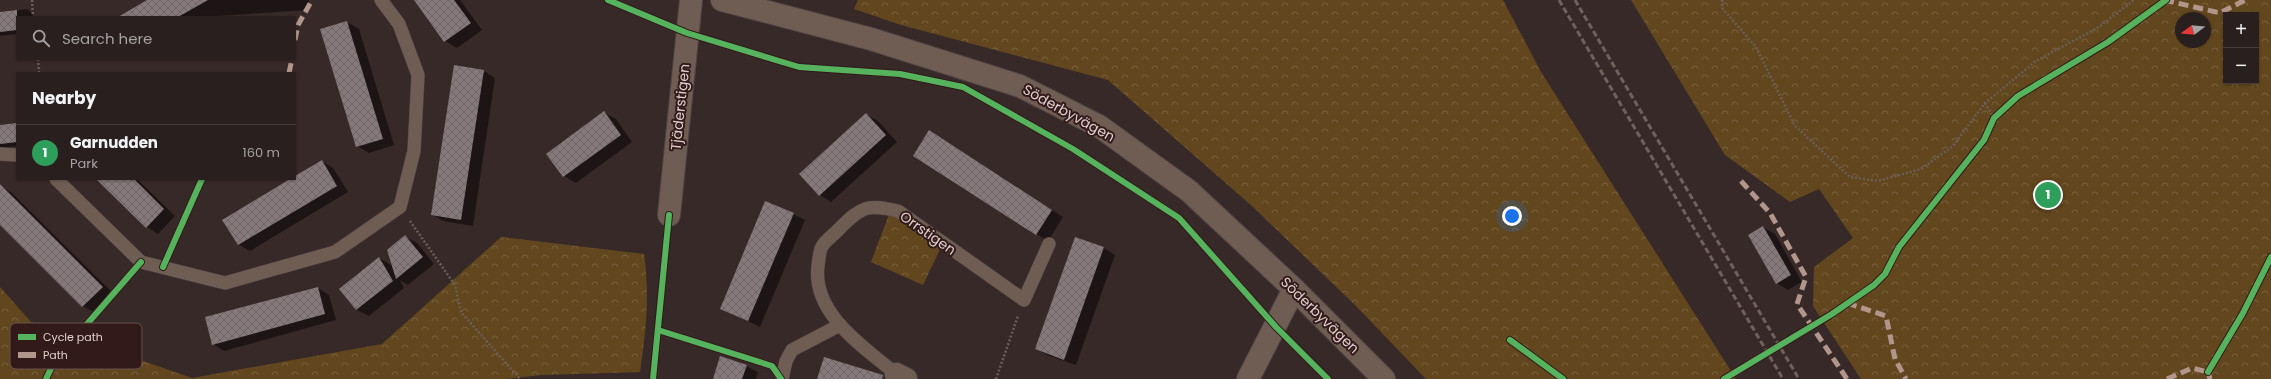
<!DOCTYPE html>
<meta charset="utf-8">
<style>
body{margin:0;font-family:Poppins,sans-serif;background:#352c2b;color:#f1f3f6}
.controls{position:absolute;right:12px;top:12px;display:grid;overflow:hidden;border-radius:0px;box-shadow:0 1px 3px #0004}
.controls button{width:36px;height:36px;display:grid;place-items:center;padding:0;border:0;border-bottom:1px solid #453d3c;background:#291f1e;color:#f1f3f6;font:20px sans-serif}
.compass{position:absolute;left:2175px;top:12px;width:36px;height:36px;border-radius:50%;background:#291f1e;box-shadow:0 1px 3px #0004;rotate:254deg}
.you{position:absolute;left:1512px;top:216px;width:14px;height:14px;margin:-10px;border:3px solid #fff;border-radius:50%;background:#1a73e8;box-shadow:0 0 0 6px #1a73e833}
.badge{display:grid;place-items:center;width:26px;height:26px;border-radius:50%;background:#a59493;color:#fff;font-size:13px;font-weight:700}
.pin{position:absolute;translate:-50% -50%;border:2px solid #fff;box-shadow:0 1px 4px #0006}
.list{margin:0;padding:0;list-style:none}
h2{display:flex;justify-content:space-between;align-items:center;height:52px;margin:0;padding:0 16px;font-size:17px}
h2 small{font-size:13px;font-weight:400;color:#a5a2a4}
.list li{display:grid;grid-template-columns:26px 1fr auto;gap:12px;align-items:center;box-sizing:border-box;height:56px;padding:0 16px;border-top:1px solid #453d3c}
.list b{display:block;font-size:15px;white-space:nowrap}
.list p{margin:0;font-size:13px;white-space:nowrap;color:#a5a2a4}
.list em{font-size:13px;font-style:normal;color:#a5a2a4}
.icon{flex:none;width:22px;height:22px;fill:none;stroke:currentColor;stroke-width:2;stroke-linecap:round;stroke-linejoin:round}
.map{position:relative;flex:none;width:2271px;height:379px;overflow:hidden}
.search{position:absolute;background:#291f1e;box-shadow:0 1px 3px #0004;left:16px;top:16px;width:280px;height:44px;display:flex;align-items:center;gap:10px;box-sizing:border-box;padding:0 14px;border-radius:0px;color:#a5a2a4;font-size:15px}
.panel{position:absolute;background:#291f1e;box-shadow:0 1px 3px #0004;left:16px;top:72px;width:280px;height:108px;border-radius:0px}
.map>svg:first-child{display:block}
</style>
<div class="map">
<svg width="2271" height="379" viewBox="0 0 2271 379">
<defs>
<pattern id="forest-crowns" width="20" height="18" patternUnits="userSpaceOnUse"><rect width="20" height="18" fill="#62471e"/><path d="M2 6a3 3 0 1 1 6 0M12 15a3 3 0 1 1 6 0" fill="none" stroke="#78603e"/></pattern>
<pattern id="building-cross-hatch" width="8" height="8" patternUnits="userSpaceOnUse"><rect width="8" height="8" fill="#86797b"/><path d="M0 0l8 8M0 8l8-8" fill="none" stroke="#6f6466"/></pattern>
</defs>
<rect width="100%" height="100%" fill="#372928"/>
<g fill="url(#forest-crowns)" fill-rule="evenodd">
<polygon points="858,0 1503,0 1541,72 1736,379 1426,379 1356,306 1252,206 1108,80 901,25 854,9"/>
<path d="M1631,0H2271V379H1861L1813,306L1814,267L1853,238L1819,189L1790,202L1725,155ZM2226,15H2256V81H2226ZM2181,18H2205V42H2181Z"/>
<polygon points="890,212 942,245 923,285 871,262"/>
<path d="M501,237L644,254C650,296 646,330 640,372L542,375L506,379H0V287L31,322L192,378L382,344Z"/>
</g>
<g fill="#0007">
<polygon points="149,0 309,0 309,10 201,17 120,17"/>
<polygon points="415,0 460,0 482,30 457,48 445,41"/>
<polygon points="27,9 32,13 33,17 17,17 17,34 0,36 0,13"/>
<polygon points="347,22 359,29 394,145 369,153 357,146"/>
<polygon points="484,71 495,78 473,226 443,221 432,214"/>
<polygon points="604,113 616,119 632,142 576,183 564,176"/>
<polygon points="866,114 878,121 897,142 831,202 820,195"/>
<polygon points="17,124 17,146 0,148 0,126"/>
<polygon points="941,138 1063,217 1048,241 1036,234"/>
<polygon points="322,161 333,168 348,192 250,251 238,244 292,179"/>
<polygon points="98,179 137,179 175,216 158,234 147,227"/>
<polygon points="1,186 12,193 114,294 95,313 83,306 0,223"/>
<polygon points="793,214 805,220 760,327 722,308"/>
<polygon points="1763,227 1775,234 1802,282 1788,290 1777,283"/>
<polygon points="406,237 417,243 434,264 408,285 400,280 404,288 369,316 357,310 340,289 379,258 393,266"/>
<polygon points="1075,238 1104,248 1115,255 1076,365 1047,355 1036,348"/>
<polygon points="318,288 329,295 336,320 224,351 213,344"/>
<polygon points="746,366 758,372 756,379 714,379"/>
</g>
<g fill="url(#building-cross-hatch)">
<polygon points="147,0 208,0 178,17 118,17"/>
<polygon points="414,0 454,0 471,23 444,42"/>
<polygon points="17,10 17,30 0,32 0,12"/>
<polygon points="347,21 383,139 356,147 320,29"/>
<polygon points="454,65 484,70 461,220 431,215"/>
<polygon points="604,111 621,135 563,177 546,154"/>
<polygon points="866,113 886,135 819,196 799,174"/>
<polygon points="17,123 17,142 0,144 0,125"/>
<polygon points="929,130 1052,210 1036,235 913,156"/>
<polygon points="322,160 337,186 238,245 222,220 290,179 295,179 295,176"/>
<polygon points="96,179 134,179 164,209 146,228"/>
<polygon points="0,184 103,287 82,307 0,225"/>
<polygon points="765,201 794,213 748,321 720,309"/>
<polygon points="1763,226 1791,275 1776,284 1748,235"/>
<polygon points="405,235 423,257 396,279 387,250"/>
<polygon points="1075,237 1104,247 1064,360 1035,349"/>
<polygon points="379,257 393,281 356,310 339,289"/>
<polygon points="318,287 325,314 212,345 205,317"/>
<polygon points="720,356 747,365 742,379 713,379"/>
<polygon points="824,357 883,375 882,379 817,379"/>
</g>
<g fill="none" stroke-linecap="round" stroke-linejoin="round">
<defs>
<g id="lane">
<polyline points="0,154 17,155"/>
<polyline points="56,179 141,262 225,283 335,252 400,207 414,151 418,75 399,24 381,0"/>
<path d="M896,374C864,347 812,314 818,266C819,260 819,250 823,245C827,239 835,234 840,228C862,206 868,204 898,211L1024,300L1049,244"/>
<polyline points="782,379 786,361 792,350 840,325"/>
</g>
<g id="street">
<polyline points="722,0 871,39 1020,86 1099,126 1189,191 1294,289 1384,379"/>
<polyline points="669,215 691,0"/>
<polyline points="896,374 906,379"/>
<polyline points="1248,379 1294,289"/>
</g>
</defs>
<use href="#lane" stroke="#504444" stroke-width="14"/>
<use href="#street" stroke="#504444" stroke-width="24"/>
<g stroke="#6b5d57" stroke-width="2.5" stroke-dasharray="2 2" stroke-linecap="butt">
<polyline points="32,0 33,17"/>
<polyline points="1722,0 1722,8 1756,47 1795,126 1850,177 1878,181 1921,169 1953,146 1985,103 2036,61 2099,27 2134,0"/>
<polyline points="38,59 39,73"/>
<polyline points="1985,103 1994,118"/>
<polyline points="410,221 455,285 461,312 520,379"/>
<polyline points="658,330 767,365"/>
<polyline points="996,379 1018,316"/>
</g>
<use href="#lane" stroke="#6f5d54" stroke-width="13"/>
<use href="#street" stroke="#6f5d54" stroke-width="22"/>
<g stroke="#70615c" stroke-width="3" stroke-dasharray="6 3" stroke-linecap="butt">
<polyline points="1559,0 1783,379"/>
<polyline points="1575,0 1799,379"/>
</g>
<g stroke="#b2968c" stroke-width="5" stroke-dasharray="10 5" stroke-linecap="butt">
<polyline points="2164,0 2220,13 2245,0"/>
<polyline points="295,40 298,25 312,0"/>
<polyline points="289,73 292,59"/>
<polyline points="1741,181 1770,213 1806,277 1797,304 1847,379"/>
<polyline points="1847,303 1886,316 1895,359 1906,379"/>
<polyline points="2167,379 2192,368 2208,372 2210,379"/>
</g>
<defs>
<g id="cycleway">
<polyline points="608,0 687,33 799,67 900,74 963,87 1073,149 1179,218 1276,327 1328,379"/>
<polyline points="163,267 202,179"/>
<polyline points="658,330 772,366 781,379"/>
<polyline points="1510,340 1563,379"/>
<polyline points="2208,372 2243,313 2271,257"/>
<polyline points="46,379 54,362 141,262"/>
<polyline points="653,379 669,215"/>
<polyline points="1724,379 1832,314 1874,285 1885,274 1899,247 1984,140 1994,118 2018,96 2108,42 2166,0"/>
</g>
</defs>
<use href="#cycleway" stroke="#321a19" stroke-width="8"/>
<use href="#cycleway" stroke="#56b35d" stroke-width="6"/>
</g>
<g text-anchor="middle" stroke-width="4" stroke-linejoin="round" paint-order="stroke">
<g font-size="14" fill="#e0cecd" stroke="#321a19">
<text transform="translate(680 107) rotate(-84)" y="5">Tjäderstigen</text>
<text transform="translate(1069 113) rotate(29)" y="5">Söderbyvägen</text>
<text transform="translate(928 233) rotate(35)" y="5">Orrstigen</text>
<text transform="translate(1320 315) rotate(44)" y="5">Söderbyvägen</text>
</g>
</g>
<rect x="10" y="323" width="132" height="46" rx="6" fill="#321a19" stroke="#66504f" stroke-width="1"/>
<rect x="18" y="334" width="18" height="6" fill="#56b35d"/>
<rect x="18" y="352" width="18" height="6" fill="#b2968c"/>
<g font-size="11" fill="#e0cecd">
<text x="43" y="341">Cycle path</text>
<text x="43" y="359">Path</text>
</g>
</svg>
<div class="controls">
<button>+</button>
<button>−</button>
</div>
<svg class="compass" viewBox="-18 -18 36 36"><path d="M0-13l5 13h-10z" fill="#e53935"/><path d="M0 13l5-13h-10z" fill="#a5a2a4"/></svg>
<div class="you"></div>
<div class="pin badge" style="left:2048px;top:195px;background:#2e9e5b">1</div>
<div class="search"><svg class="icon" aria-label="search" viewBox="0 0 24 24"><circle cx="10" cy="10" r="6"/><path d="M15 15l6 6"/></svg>Search here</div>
<section class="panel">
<h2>Nearby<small></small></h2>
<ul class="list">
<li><span class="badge" style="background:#2e9e5b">1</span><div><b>Garnudden</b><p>Park</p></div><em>160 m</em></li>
</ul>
</section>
</div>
